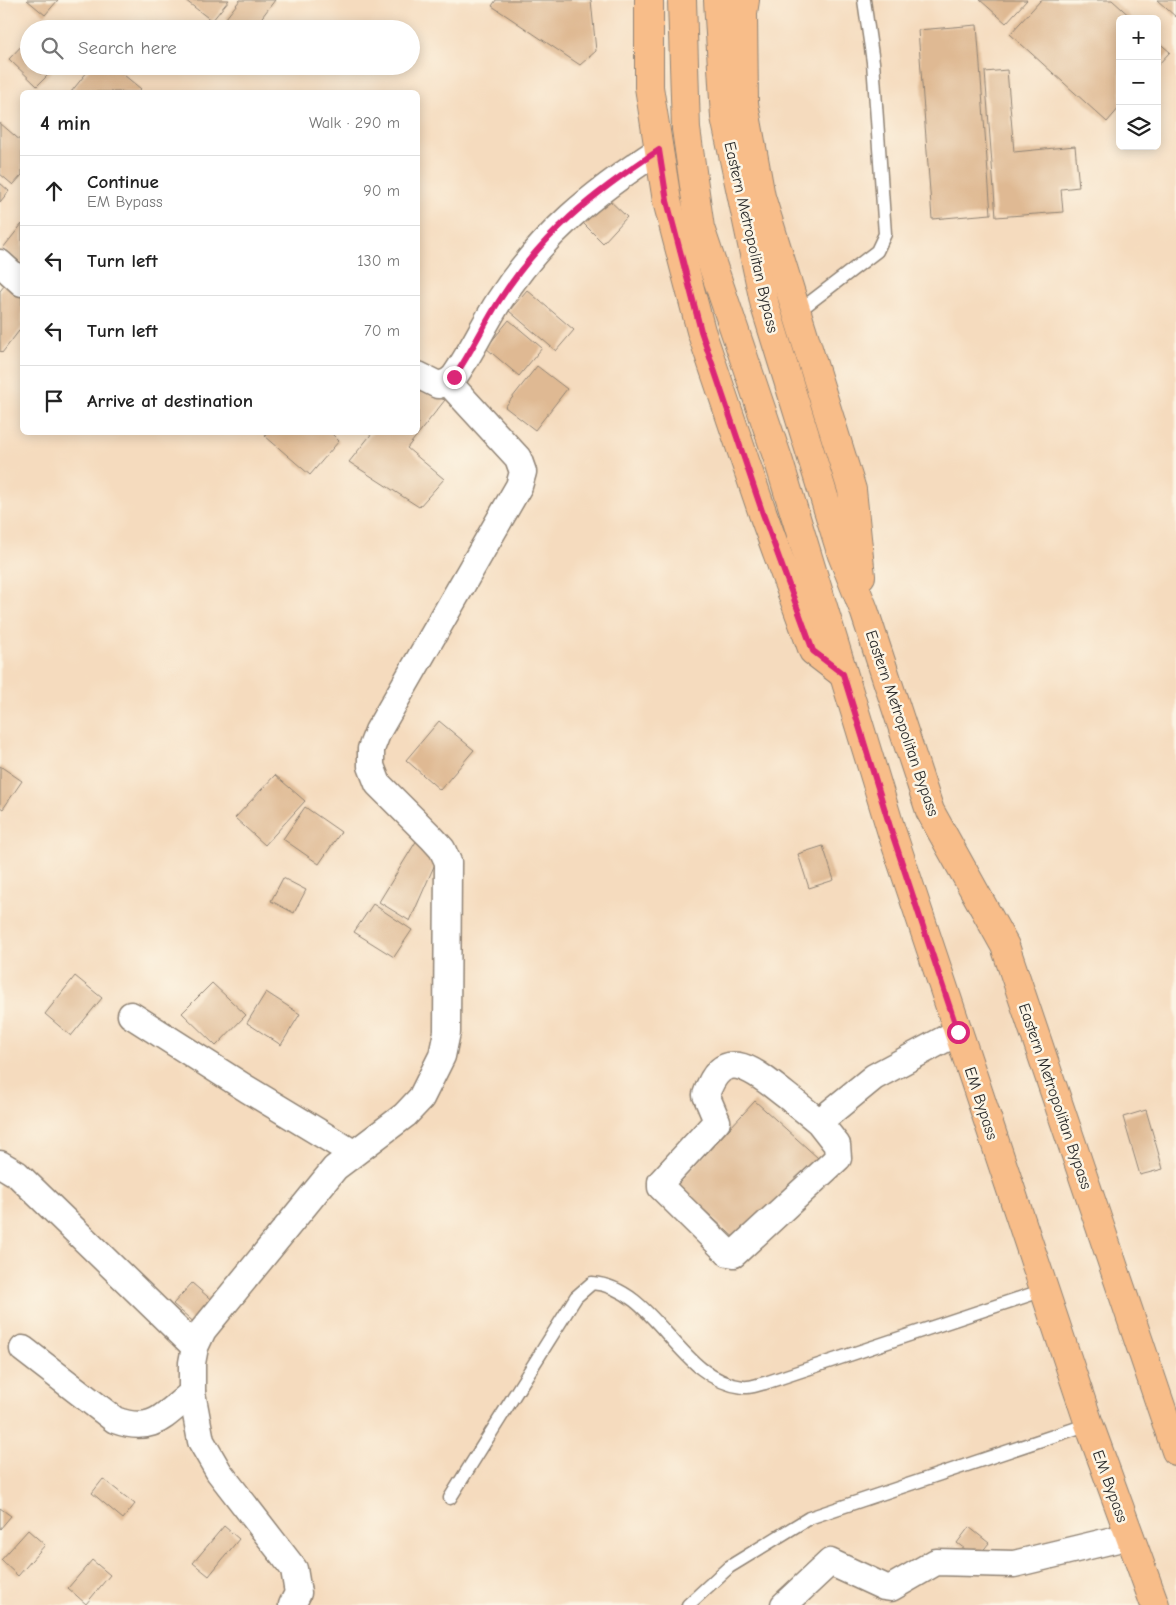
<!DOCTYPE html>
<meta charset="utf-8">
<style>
body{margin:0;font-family:"Comic Neue",sans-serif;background:#f6f6f6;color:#222}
.controls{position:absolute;right:15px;top:15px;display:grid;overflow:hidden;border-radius:8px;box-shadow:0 2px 12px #0003}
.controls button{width:45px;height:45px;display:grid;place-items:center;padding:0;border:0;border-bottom:1px solid #e0e0e0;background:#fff;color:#222;font:25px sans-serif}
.stop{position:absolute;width:15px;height:15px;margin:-11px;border:4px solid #db2777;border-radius:50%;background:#fff}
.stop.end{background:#db2777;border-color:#fff;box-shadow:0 1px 5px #0008}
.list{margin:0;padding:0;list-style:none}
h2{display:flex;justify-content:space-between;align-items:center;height:65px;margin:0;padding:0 20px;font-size:21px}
h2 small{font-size:16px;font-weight:400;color:#767676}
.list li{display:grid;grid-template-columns:32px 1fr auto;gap:15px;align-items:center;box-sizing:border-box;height:70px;padding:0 20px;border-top:1px solid #e0e0e0}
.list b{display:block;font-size:19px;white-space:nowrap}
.list p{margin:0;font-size:16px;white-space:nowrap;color:#767676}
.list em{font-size:16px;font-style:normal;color:#767676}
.icon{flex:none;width:28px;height:28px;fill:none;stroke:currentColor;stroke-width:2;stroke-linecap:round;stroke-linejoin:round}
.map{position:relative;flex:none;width:1176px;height:1605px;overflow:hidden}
.search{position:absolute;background:#fff;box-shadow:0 2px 12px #0003;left:20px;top:20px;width:400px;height:55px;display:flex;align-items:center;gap:12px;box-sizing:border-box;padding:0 18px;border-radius:28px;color:#767676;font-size:19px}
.panel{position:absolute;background:#fff;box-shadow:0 2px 12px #0003;left:20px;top:90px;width:400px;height:345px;border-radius:8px}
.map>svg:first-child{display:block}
</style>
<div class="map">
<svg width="1176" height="1605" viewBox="0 0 1176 1605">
<rect width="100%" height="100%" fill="#fcf5e5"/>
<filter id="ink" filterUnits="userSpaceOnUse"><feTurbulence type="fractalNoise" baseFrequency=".02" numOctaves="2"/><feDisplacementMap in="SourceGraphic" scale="10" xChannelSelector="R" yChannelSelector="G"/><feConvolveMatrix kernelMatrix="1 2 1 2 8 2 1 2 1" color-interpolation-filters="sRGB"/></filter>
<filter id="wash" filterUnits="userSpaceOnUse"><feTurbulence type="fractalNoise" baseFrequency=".0096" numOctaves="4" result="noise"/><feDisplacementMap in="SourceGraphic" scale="20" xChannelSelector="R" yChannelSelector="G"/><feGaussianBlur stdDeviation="1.12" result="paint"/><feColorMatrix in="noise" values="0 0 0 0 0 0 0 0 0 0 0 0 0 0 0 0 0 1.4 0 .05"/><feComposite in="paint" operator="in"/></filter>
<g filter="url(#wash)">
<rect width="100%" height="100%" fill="#f5dbbe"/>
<g id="blocks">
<g fill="#dfb993">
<polygon points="27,0 58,0 45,15"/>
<polygon points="185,0 229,0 212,21"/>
<polygon points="240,0 275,0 253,29 240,29 226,18"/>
<polygon points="496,0 591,0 596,51 580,65 492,6"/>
<polygon points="980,0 1027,0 1006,23"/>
<polygon points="1041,0 1112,0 1133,19 1120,19 1120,107 1107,122 1010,34"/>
<polygon points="1157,0 1176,0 1176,17"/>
<polygon points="977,25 991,214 932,219 918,30"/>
<polygon points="27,40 29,66 56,67 37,86 9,59"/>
<polygon points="1157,41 1170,52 1157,66"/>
<polygon points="92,66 113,66 141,89 138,92 71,92"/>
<polygon points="1007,70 1014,152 1075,146 1079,187 1061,189 1063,212 996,217 985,72"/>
<polygon points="0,123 22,142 22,175 13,185 0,174"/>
<polygon points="0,183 9,191 0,202"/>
<polygon points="607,198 627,217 603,243 583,223"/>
<polygon points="22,224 22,264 3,248"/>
<polygon points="9,280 22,291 22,327 2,353 0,351 0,291"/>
<polygon points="527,290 574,330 556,351 509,311"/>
<polygon points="509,320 542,348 519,376 486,348"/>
<polygon points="537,366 567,389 535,430 505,407"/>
<polygon points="418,391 445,400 407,448 444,479 419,507 349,462 373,432 418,432"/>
<polygon points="268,432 330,432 339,441 310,475 265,436"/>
<polygon points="439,721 474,750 440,790 406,760"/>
<polygon points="0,766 22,781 3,809 0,807"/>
<polygon points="275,775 305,801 265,845 235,818"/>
<polygon points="305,807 341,832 319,864 283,839"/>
<polygon points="420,835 438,857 410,921 379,902"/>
<polygon points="823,846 834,880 809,888 798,854"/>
<polygon points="283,878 306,890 294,913 271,901"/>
<polygon points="373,904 412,930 394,957 354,932"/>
<polygon points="75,976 102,998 71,1036 45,1014"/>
<polygon points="212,983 246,1015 216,1046 182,1013"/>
<polygon points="266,992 300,1014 281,1045 247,1023"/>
<polygon points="755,1101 818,1158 740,1243 677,1185"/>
<polygon points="1146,1110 1163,1169 1140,1175 1123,1117"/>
<polygon points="192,1283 215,1303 197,1325 173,1304"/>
<polygon points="103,1479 135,1504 123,1519 92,1493"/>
<polygon points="0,1508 11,1516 0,1529"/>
<polygon points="224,1526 239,1539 209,1576 193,1563"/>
<polygon points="969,1527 989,1543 977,1558 957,1543"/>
<polygon points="28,1530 45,1545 18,1576 1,1560"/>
<polygon points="92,1560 110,1575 86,1604 68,1588"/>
</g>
</g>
</g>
<g filter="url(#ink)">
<use href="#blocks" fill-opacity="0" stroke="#908374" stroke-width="1"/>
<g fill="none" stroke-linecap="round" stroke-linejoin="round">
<defs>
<g id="service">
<polyline points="796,313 877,251 885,234 873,62 864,0"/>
<path d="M450,1498L576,1297L592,1283C657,1288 678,1380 743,1387C750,1388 759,1384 765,1383L1044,1290"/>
<polyline points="688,1605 729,1567 809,1518 1089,1424"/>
</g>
<g id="minor">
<polyline points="0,263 22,283"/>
<path d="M418,375L438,385L448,382L454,377C471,353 483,326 499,301C543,233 592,194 659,150"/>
<polyline points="131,1015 247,1089 353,1153"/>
<path d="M819,1122C806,1111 793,1101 779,1090C751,1068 722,1046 706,1095L717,1121L661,1182V1187L728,1253L734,1254L838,1158L837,1145L819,1122L874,1077L958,1032"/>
<polyline points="0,1164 17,1174 195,1347"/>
<path d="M23,1349L115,1420C153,1434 163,1416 192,1393"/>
<polyline points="292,1605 298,1593 294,1569 219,1472 201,1441 192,1393 192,1363 195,1347 203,1330 335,1168 405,1115 421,1098 442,1056 447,1032 448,862 442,849 432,838 378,784 371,766 371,749 378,731 519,486 523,472 518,458 448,382"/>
<polyline points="784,1605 830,1562 884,1587 891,1588 936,1562 1014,1564 1130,1536"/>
</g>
<g id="primary">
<polyline points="649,0 649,87 667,201 701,331 763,514 813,651 843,674"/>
<polyline points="682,0 686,129 700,228 779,462 891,830 1089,1424 1155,1605"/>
<polyline points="718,0 725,117 765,306 842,555 864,610 930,811 1005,946 1176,1451"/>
<polyline points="745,0 743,13 744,104 761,197 852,490 861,576"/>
</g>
</defs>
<use href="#service" stroke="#908374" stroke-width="15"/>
<use href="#minor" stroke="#908374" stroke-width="29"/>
<use href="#primary" stroke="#908374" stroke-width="30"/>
<use href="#service" stroke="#fff" stroke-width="12"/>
<use href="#minor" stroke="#fff" stroke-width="26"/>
<use href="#primary" stroke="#f8bd89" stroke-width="28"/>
</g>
</g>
<g fill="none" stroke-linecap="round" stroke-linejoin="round" filter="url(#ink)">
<path stroke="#db2777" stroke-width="6" d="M454,377C471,353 483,326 499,301C543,233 592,194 659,150L667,201L701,331L763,514L813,651L843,674L891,830L958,1032"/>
</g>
<g text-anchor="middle" stroke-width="5" stroke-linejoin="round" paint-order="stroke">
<g font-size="16" fill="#2b2b2b" stroke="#fcf5e5">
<text transform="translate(752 237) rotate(77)" y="6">Eastern Metropolitan Bypass</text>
<text transform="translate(903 723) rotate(71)" y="6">Eastern Metropolitan Bypass</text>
<text transform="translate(1056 1096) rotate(71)" y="6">Eastern Metropolitan Bypass</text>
<text transform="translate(982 1103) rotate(72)" y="6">EM Bypass</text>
<text transform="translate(1111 1486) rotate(70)" y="6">EM Bypass</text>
</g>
</g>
</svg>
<div class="controls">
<button>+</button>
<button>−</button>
<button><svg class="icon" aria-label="layers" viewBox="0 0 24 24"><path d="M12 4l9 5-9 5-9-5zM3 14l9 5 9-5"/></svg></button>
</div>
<div class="stop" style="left:958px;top:1032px"></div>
<div class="stop end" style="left:454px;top:377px"></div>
<div class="search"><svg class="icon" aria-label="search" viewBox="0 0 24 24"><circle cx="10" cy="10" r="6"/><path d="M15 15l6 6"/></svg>Search here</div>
<section class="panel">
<h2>4 min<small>Walk · 290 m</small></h2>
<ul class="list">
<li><svg class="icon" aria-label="ahead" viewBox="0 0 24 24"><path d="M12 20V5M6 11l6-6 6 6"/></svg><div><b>Continue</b><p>EM Bypass</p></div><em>90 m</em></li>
<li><svg class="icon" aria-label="left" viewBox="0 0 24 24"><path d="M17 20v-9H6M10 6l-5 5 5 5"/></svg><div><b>Turn left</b></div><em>130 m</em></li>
<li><svg class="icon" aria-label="left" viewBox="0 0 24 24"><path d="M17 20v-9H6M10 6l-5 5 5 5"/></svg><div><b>Turn left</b></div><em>70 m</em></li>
<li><svg class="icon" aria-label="arrive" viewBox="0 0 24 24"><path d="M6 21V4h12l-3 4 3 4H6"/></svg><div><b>Arrive at destination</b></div></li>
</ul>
</section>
</div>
